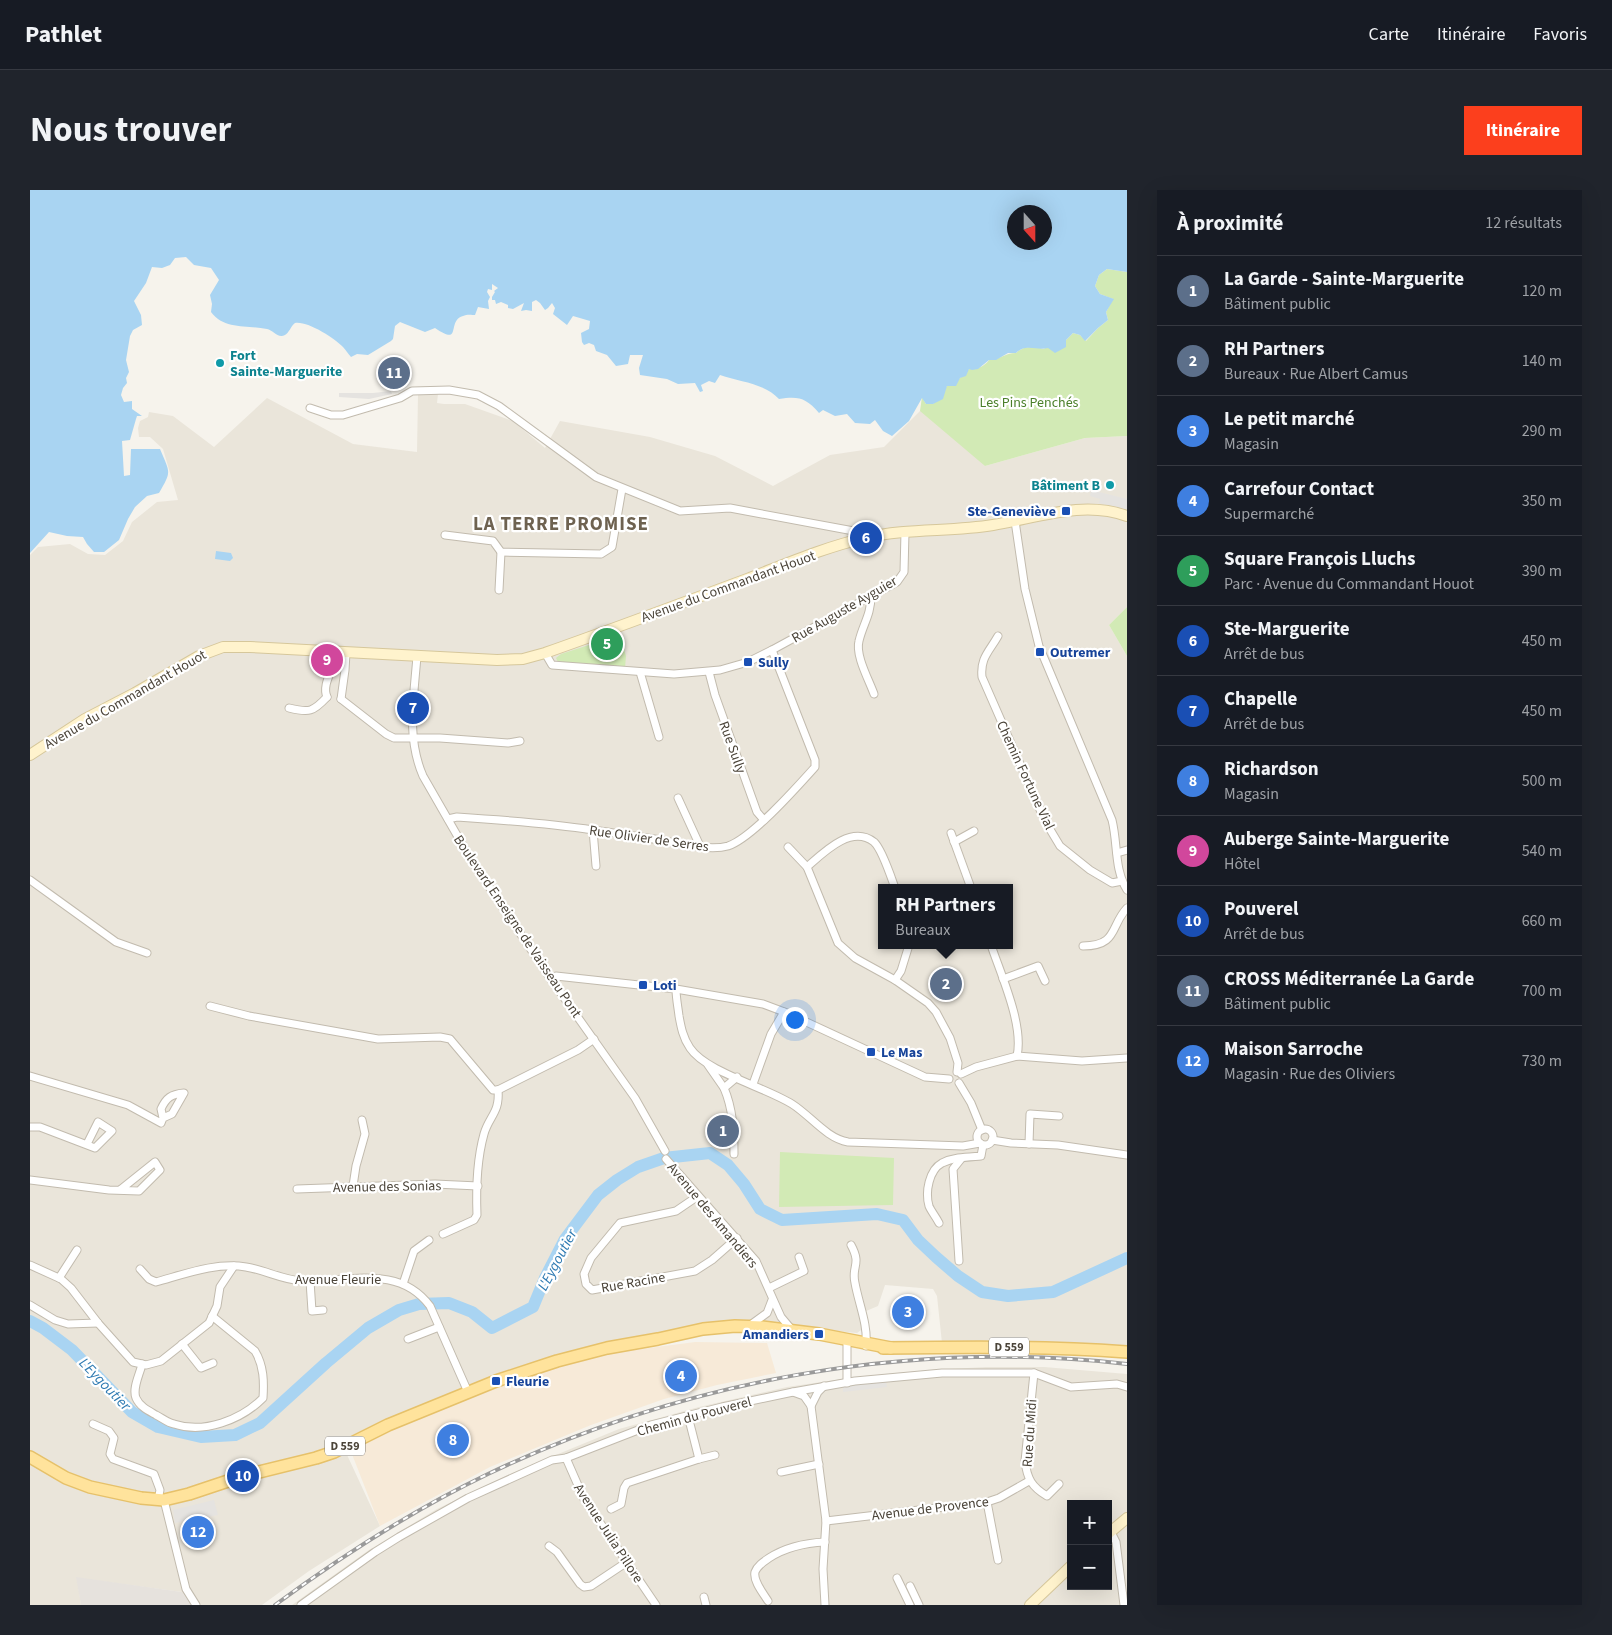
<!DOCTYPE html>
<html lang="fr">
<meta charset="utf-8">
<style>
body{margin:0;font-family:"Source Sans 3",sans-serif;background:#20242c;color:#f1f3f6}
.controls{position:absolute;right:15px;bottom:15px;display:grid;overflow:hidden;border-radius:0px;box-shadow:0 5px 20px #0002}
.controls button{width:45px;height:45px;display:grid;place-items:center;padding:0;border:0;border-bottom:1px solid #363941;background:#171b24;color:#f1f3f6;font:25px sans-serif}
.compass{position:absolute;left:977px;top:15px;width:45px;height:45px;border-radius:50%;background:#171b24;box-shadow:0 5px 20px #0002;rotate:159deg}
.you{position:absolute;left:764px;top:829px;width:18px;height:18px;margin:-12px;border:4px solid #fff;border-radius:50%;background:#1a73e8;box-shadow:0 0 0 8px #1a73e833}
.badge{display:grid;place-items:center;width:32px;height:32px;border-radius:50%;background:#fc3f1d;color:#fff;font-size:16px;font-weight:700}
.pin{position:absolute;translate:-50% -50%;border:2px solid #fff;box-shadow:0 1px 5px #0006}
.popup{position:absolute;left:848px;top:694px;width:135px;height:65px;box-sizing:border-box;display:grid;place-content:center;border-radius:0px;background:#171b24;filter:drop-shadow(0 1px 4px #0005);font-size:16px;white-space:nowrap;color:#9ea1a6}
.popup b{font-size:19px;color:#f1f3f6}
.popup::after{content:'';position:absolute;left:50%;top:100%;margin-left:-10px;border:10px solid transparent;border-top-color:#171b24}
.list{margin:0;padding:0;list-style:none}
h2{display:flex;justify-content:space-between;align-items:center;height:65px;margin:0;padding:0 20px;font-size:21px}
h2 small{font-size:16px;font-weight:400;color:#9ea1a6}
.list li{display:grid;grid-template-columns:32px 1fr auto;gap:15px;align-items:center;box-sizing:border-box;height:70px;padding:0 20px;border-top:1px solid #363941}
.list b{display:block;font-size:19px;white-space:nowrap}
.list p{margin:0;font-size:16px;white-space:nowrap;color:#9ea1a6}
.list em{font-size:16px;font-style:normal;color:#9ea1a6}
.map{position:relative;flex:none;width:1097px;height:1415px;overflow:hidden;border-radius:0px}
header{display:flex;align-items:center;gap:30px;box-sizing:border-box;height:70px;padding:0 25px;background:#171b24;border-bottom:1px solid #363941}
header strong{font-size:24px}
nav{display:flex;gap:28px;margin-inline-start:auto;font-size:18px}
.intro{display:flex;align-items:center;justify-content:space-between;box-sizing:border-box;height:120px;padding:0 30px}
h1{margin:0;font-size:35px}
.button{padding:12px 22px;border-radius:0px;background:#fc3f1d;color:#fff;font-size:18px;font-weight:700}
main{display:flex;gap:30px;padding:0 30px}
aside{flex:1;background:#171b24;border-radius:0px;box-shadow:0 5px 20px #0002}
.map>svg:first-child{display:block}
</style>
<header>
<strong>Pathlet</strong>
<nav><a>Carte</a><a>Itinéraire</a><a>Favoris</a></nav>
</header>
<div class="intro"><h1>Nous trouver</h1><a class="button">Itinéraire</a></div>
<main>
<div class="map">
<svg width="1097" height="1415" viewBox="0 0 1097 1415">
<rect width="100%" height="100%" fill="#f6f3ec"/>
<g fill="#eae5da" fill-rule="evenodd">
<path d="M408,204L407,213L414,214H435L483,231L515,258L530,231L620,247L685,266L743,296L800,265L854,257L890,221L905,214L955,276L1055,248L1097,246V417L1079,435L1097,466V1160L912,1153L907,1106L903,1099L855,1095L848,1116L829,1124L834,1138L827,1143L766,1137L686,1135L564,1156L490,1178L351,1232L312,1254L350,1336L279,1381L232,1415H161L152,1402L47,1388L51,1415H0V365L8,357L40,354L58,364L75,365L93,351L102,332L127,312L148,310L133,259L120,247H109L108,238L110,231L118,227L119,222L143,226L184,257L237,208L323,254L387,262L388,205ZM852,698H980V755H852Z"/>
<path d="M956,1177H1014L1097,1184V1415H262L339,1360L407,1319L482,1283L589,1239L669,1217L757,1197L826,1187L901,1180ZM1041,1314H1078V1396H1041Z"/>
</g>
<polygon fill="#f7ead8" points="665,1152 737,1153 746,1183 687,1195 634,1209 561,1235 460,1277 350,1336 320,1259 357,1239 504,1184 566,1165"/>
<polygon fill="#e6e2dd" points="46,1387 152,1402 161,1415 51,1415"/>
<g fill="#d2eab5">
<path d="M1077,79L1097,82V246L1055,248L955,276L890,221L892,207L896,214H903L917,196L930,188L939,179C947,179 954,177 959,170C969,170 975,163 986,163C993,156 1005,156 1013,159L1036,150L1043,143L1050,145L1056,151L1068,138L1078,130L1076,122L1083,109L1070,104L1065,96L1069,85Z"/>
<polygon points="1097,417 1097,466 1079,435"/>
<polygon points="590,445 596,466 595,478 528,472 526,468 531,464"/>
<polygon points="750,962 864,968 863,1015 749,1017"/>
</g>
<g fill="#e5e3e0">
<polygon points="361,201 362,204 339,209 309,207 309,203 343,203"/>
<polygon points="1061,300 1097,309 1097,320 1069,313 1070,309 1060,306"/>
<polygon points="856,1191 857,1197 813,1202 813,1196"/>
<polygon points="184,1310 188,1325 145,1333 143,1320"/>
</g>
<g fill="#a9d4f2" fill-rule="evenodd">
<path d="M0,0H1097V82L1077,79L1069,85L1065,96L1070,104L1084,109L1076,122L1078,130L1068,138L1055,151L1050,145L1043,143L1036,150V157L1025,163L1018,158C1007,161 996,153 986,163H978L966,170H959L948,179L942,180L939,179L936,186L930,188L926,196H917L913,209L903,214H896L892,208L879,231L862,246L853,241L845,230L840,234L825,233L817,224L805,226L793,220L789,223C776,208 769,206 749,209C734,193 710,192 690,185L685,193L679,191L671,195L673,201L670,202L665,193L648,194L637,189L610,185L609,178L613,165H600L598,174L586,176L577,165L566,161L564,155L559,153L554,155L552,152L551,143L559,139L560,131L543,126L537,135L523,124L525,118L522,113L518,118L515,120L510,113L506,110L502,112V121L496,120L491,121L494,113L483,119L478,118V115L471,112L466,114L465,110H462V107L465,102L464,101L468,98L462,94V100L458,99L457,102L460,107L458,111L459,119L448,117L445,125C442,125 437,124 433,126C416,131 433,157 405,138L395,142L370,132L365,136L363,149L361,151L338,165L327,164L321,167C318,164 316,160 313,157C304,148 278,131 265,133C261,136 259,143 255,145C248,149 243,140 237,139C218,135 194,140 181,122L182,114L180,105L189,90L181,78L164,75L156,67L145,68L140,75L132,78L122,77L116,93L104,111L111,125L112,135L103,140L100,146L96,170L99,182L96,188L97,193L93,198L91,205L94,212L102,211V219L112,226H107L106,229L100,250L92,251L94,286L100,285L101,259H130C140,283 142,281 129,303L117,306L105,317L98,329L89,350L74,362H64L57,354L53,347L37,346L19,342L0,363ZM984,22H1014V52H984Z"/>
<polygon points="186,361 201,363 203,368 200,371 185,369"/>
</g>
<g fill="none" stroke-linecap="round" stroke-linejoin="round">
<polyline stroke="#a9d4f2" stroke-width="12" points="0,1131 13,1138 42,1160 102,1222 128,1237 171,1247 205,1245 230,1233 296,1173 338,1138 369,1120 389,1114 419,1113 442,1122 462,1138 503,1117 515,1088 535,1049 568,1005 587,990 608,977 634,968 680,963 698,975 714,994 730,1019 752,1030 847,1024 873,1030 888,1050 906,1067 928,1086 952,1102 978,1106 1023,1102 1097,1068"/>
<defs>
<g id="minor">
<polyline points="280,218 301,225 313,225 370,208 382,201 419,200 448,205 469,216 566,287 650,321 700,318 829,342 832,349"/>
<path d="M985,331L995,399L1009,456L1082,630C1088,654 1084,679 1097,700"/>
<polyline points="415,345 463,351 471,362 571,364 582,357 592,299"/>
<polyline points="469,400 471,362"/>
<path d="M841,406C841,425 833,434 829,451C825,465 839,490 844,504"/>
<path d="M968,446C959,462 950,468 952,487L1015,631L1030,656L1060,680L1082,693L1092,691"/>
<polyline points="515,463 522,475 644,484 690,480 718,472 742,460 867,392 874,382 875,342"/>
<path d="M387,466C384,507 376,547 393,586L443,673L520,788L605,908L635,961"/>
<polyline points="610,482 629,547"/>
<polyline points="679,482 685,505 727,622 734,630"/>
<path d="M297,507C291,493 306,477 306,462"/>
<polyline points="311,509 356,544 364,548 410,548 478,553 490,551"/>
<polyline points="311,509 315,480 316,463"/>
<path d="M259,518C279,523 283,522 297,507"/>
<polyline points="648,608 670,656"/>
<path d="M418,629L427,627C473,630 518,633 563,640C586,643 608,647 631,650C650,654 680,661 698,656C722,648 767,597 785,577V570L742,460"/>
<polyline points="563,640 566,676"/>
<polyline points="921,643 941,698"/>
<polyline points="924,652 944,641"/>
<polyline points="758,657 777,677"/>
<polyline points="1087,663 1097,660"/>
<polyline points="0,690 86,752 117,763"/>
<path d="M865,698C861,687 852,659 844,652C821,634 793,663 777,677L808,753L825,768L865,790L898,813L906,822L920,848L928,873L927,882"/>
<path d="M961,755C971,785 994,835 987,866"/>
<path d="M1053,756C1088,756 1080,736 1097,718"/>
<polyline points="520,788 526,786 646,799 733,814 757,823 895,887 919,889"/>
<polyline points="973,789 1008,776 1015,791"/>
<polyline points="865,790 871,781 879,755"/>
<path d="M646,799C646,808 648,817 649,826C651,837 653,848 660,858C676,882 735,897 762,914C781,926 796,948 818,952L933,956L950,953"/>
<polyline points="180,816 219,826 348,849 410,847 420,849 463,900 468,900"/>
<polyline points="678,875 694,898"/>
<polyline points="931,884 946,877 987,866 1052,871 1097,868"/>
<path d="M0,886L98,915L131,933L133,928L142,924L154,903C141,904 136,908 131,919L133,928"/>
<polyline points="929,893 941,913 952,940"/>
<polyline points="723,894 741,844 754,822"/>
<polyline points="468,900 548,860 564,849"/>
<polyline points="0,937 10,937 65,958 82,941 68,932 57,954"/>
<circle cx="955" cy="947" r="8"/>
<polyline points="962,950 981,953 1028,955 1097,965"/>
<polyline points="999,954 1000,924 1029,926"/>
<path d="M704,964C704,941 703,919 694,898L707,887"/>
<polyline points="636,969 726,1071 751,1127 762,1140"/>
<polyline points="0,990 79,1000 109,1001 130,980 125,972 90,1000"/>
<polyline points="323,996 326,976 335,944 332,930"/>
<polyline points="267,999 405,994 448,996"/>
<polyline points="668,1006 646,1021 590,1033 561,1068 554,1084 556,1094 562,1100 665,1081 682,1070 707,1048"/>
<path d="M909,1033C906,1027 901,1021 899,1016C895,1002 899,980 912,973C924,967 938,967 951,966L953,955"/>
<path d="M413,1044L444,1030L447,1025C446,999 447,969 454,944C459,926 470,923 468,900"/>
<path d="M821,1055C832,1075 821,1076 825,1093C829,1115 838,1134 836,1156"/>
<polyline points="929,1071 923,979 931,969"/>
<polyline points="0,1075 31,1089 41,1098 68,1133 103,1172 116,1175 131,1171 179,1133 187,1116 190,1097 204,1076"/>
<path d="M110,1079L119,1089L126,1092C155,1084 186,1072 216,1077C235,1080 253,1090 272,1091C317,1093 368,1073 400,1116L438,1202"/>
<polyline points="29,1088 47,1060"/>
<polyline points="280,1091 282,1121 293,1120"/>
<polyline points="373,1094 384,1061 399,1050"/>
<polyline points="739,1098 774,1081 769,1067"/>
<polyline points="0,1115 25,1130 38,1134 68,1133"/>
<polyline points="719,1136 737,1123 742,1110"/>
<polyline points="378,1149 409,1137"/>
<polyline points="152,1154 171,1178 183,1173"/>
<path d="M112,1174C110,1184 102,1198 106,1208C110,1217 119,1221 126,1225C132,1228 138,1233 144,1234C174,1244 211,1230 233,1208C234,1192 234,1176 225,1161L182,1126"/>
<path d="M1004,1183L995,1271C997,1289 1002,1297 1017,1306L1029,1294"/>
<polyline points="817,1193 817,1149"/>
<polyline points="763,1202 774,1206 781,1216 796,1331 793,1379 795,1415"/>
<polyline points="781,1216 788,1202 794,1196"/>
<polyline points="658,1226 669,1269"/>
<polyline points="63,1234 79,1241 84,1248 80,1264 83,1269 124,1284 130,1300 128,1310"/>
<polyline points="536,1268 554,1309 626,1415"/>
<polyline points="751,1282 789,1274"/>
<polyline points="134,1310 156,1399 166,1415"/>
<polyline points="957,1312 968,1370"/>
<polyline points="581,1319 591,1314 594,1298 597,1293 669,1269 685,1265"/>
<polyline points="796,1331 957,1312 969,1308 999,1291"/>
<polyline points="1081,1342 1086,1352 1094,1415"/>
<polyline points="519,1356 527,1362 550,1394 554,1397 561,1396 597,1372"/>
<polyline points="867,1388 880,1415"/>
<polyline points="880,1396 889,1415"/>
<polyline points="674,1407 676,1415"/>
<path d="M738,1411C733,1403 723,1391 725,1382C727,1376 733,1372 739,1368C756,1357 774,1353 795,1352"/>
<polyline points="271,1415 345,1362 369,1347 438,1308 522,1270 536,1268 621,1235 692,1217 763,1202 825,1191 912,1183 1004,1183 1041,1197 1087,1194 1097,1197"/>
</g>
<g id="secondary">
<path d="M0,565L55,529L105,503L169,466L193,457H220L467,470L493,469L515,463C583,439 650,414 717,389C756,374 795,357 835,348C877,338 921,342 963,335C1007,328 1053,310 1097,326"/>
<polyline points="1078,1344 1097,1328"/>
<polyline points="1000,1415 1041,1376"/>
</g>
<g id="primary">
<path d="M853,1158C935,1157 1016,1156 1097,1162"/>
<polyline points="0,1267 36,1288 60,1297 111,1308 134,1310 159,1304 213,1286 286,1268 304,1262 358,1235 466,1191 527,1171 577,1158 628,1149 673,1139 705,1136 732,1137 789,1144 861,1158"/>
</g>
</defs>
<use href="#minor" stroke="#c2bbae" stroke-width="9"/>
<use href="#secondary" stroke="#d6c79b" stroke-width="12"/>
<use href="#primary" stroke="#e6c16a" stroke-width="14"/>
<use href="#minor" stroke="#fff" stroke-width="7"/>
<use href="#secondary" stroke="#fff3cd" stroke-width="10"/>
<use href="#primary" stroke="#ffe39c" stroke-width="11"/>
<defs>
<path id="rail" d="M245,1415C313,1365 383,1320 458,1284C655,1190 880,1149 1097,1174"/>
</defs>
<use href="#rail" stroke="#9a9a9a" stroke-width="4"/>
<use href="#rail" stroke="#fff" stroke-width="2" stroke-dasharray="5.5" stroke-linecap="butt"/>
</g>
<g fill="#0f9aa8" stroke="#fff" stroke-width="2">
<circle cx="190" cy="173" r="5"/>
<circle cx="1080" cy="295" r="5"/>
</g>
<g fill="#1a4fb4" stroke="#fff" stroke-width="2">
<rect x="1031" y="316" width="10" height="10" rx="2.5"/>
<rect x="1005" y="457" width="10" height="10" rx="2.5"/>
<rect x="713" y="467" width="10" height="10" rx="2.5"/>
<rect x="608" y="790" width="10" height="10" rx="2.5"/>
<rect x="836" y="857" width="10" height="10" rx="2.5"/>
<rect x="784" y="1139" width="10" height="10" rx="2.5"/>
<rect x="461" y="1186" width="10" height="10" rx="2.5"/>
</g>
<g text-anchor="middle" stroke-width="4.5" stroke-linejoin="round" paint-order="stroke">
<g fill="#fff" stroke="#817c74" stroke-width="1">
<rect x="959" y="1147.5" width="40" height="19" rx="4"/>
<rect x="295" y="1246.5" width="40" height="19" rx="4"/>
</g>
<g font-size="12" font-weight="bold" fill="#4b4439">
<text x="979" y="1161">D 559</text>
<text x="315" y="1260">D 559</text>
</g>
<g font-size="14" font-weight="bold" fill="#0d838f" stroke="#fff" text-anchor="start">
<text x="200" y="170">Fort<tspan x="200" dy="16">Sainte-Marguerite</tspan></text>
<text x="1070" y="300" text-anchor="end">Bâtiment B</text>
</g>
<g font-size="14" fill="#4a7f2a" stroke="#fff">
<text x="999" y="217">Les Pins Penchés</text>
</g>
<g font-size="14" font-weight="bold" fill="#164399" stroke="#fff" text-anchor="start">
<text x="1026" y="326" text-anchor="end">Ste-Geneviève</text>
<text x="1020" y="467">Outremer</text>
<text x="728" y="477">Sully</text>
<text x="623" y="800">Loti</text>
<text x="851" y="867">Le Mas</text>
<text x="779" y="1149" text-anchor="end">Amandiers</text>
<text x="476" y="1196">Fleurie</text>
</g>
<g font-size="14" fill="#4b4439" stroke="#fff">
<text transform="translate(698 396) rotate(-20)" y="5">Avenue du Commandant Houot</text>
<text transform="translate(814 419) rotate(-30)" y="5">Rue Auguste Ayguier</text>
<text transform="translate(95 509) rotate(-30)" y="5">Avenue du Commandant Houot</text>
<text transform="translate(703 557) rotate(70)" y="5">Rue Sully</text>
<text transform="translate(996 585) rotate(65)" y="5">Chemin Fortune Vial</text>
<text transform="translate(619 648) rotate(8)" y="5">Rue Olivier de Serres</text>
<text transform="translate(488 736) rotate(56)" y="5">Boulevard Enseigne de Vaisseau Pont</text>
<text transform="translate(357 996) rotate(-1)" y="5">Avenue des Sonias</text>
<text transform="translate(683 1025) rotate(50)" y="5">Avenue des Amandiers</text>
<text x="308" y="1094">Avenue Fleurie</text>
<text transform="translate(603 1092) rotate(-10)" y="5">Rue Racine</text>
<text transform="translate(664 1226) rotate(-15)" y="5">Chemin du Pouverel</text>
<text transform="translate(999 1243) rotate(-86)" y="5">Rue du Midi</text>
<text transform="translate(900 1318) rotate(-7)" y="5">Avenue de Provence</text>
<text transform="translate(579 1343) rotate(57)" y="5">Avenue Julia Pillore</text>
</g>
<g font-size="15" font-style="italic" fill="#2e7ab2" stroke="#fff">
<text transform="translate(527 1070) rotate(-62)" y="5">L'Eygoutier</text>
<text transform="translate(75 1194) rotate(46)" y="5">L'Eygoutier</text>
</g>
<g font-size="19" font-weight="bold" letter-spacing="1" fill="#6e6250" stroke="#fff">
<text x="531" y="340">LA TERRE PROMISE</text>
</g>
</g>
</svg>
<div class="controls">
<button>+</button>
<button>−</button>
</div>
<svg class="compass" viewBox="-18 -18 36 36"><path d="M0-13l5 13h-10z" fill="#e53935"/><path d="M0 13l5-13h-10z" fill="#9ea1a6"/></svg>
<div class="you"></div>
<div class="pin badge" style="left:693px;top:941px;background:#5c6f8a">1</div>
<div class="pin badge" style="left:916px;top:794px;background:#5c6f8a">2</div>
<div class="popup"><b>RH Partners</b>Bureaux</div>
<div class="pin badge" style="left:878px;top:1122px;background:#3f7fe0">3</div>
<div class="pin badge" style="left:651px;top:1186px;background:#3f7fe0">4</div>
<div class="pin badge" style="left:577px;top:454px;background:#2e9e5b">5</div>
<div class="pin badge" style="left:836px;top:348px;background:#1a4fb4">6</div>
<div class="pin badge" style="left:383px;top:518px;background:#1a4fb4">7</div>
<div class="pin badge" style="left:423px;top:1250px;background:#3f7fe0">8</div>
<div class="pin badge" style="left:297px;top:470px;background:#d1479c">9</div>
<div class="pin badge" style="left:213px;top:1286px;background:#1a4fb4">10</div>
<div class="pin badge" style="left:364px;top:183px;background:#5c6f8a">11</div>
<div class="pin badge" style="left:168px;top:1342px;background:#3f7fe0">12</div>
</div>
<aside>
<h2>À proximité<small>12 résultats</small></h2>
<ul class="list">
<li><span class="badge" style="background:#5c6f8a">1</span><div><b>La Garde - Sainte-Marguerite</b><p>Bâtiment public</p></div><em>120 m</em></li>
<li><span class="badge" style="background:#5c6f8a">2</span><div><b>RH Partners</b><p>Bureaux · Rue Albert Camus</p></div><em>140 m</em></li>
<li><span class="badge" style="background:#3f7fe0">3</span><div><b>Le petit marché</b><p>Magasin</p></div><em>290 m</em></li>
<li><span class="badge" style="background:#3f7fe0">4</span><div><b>Carrefour Contact</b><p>Supermarché</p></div><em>350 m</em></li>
<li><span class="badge" style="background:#2e9e5b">5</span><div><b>Square François Lluchs</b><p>Parc · Avenue du Commandant Houot</p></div><em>390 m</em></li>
<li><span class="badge" style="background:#1a4fb4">6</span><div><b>Ste-Marguerite</b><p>Arrêt de bus</p></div><em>450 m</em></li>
<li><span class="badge" style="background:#1a4fb4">7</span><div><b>Chapelle</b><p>Arrêt de bus</p></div><em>450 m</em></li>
<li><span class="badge" style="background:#3f7fe0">8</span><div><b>Richardson</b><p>Magasin</p></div><em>500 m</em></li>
<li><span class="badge" style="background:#d1479c">9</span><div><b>Auberge Sainte-Marguerite</b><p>Hôtel</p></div><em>540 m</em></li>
<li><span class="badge" style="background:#1a4fb4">10</span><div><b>Pouverel</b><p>Arrêt de bus</p></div><em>660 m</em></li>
<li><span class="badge" style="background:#5c6f8a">11</span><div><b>CROSS Méditerranée La Garde</b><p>Bâtiment public</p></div><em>700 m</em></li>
<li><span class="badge" style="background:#3f7fe0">12</span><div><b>Maison Sarroche</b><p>Magasin · Rue des Oliviers</p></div><em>730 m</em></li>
</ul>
</aside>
</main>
